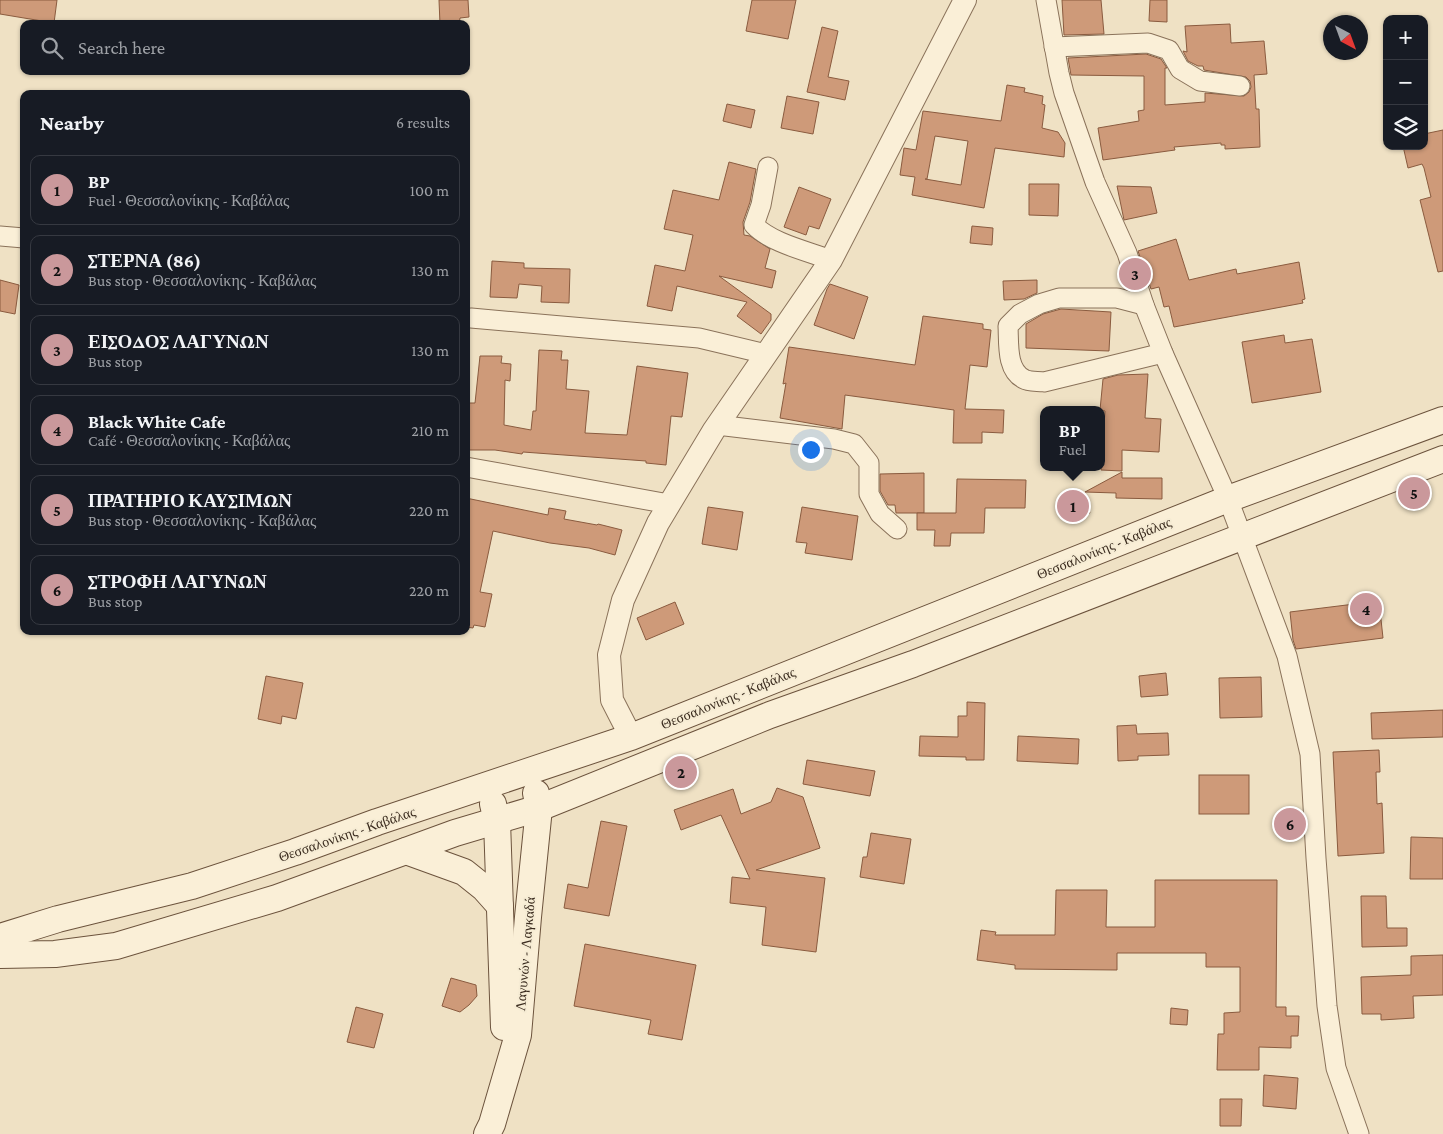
<!DOCTYPE html>
<meta charset="utf-8">
<style>
body{margin:0;font-family:"Crimson Pro",serif;background:#242831;color:#f1f3f6}
.controls{position:absolute;right:15px;top:15px;display:grid;overflow:hidden;border-radius:10px;box-shadow:0 1px 4px #0004}
.controls button{width:45px;height:45px;display:grid;place-items:center;padding:0;border:0;border-bottom:1px solid #363941;background:#171b24;color:#f1f3f6;font:25px sans-serif}
.compass{position:absolute;left:1323px;top:15px;width:45px;height:45px;border-radius:50%;background:#171b24;box-shadow:0 1px 4px #0004;rotate:139deg}
.you{position:absolute;left:810px;top:449px;width:18px;height:18px;margin:-12px;border:4px solid #fff;border-radius:50%;background:#1a73e8;box-shadow:0 0 0 8px #1a73e833}
.badge{display:grid;place-items:center;width:32px;height:32px;border-radius:50%;background:#ca989b;color:#111;font-size:16px;font-weight:700}
.pin{position:absolute;translate:-50% -50%;border:2px solid #fff;box-shadow:0 1px 5px #0006}
.popup{position:absolute;left:1040px;top:406px;width:65px;height:65px;box-sizing:border-box;display:grid;place-content:center;border-radius:10px;background:#171b24;filter:drop-shadow(0 1px 4px #0005);font-size:16px;white-space:nowrap;color:#9ea1a6}
.popup b{font-size:19px;color:#f1f3f6}
.popup::after{content:'';position:absolute;left:50%;top:100%;margin-left:-10px;border:10px solid transparent;border-top-color:#171b24}
.list{margin:0;padding:0;list-style:none}
h2{display:flex;justify-content:space-between;align-items:center;height:65px;margin:0;padding:0 20px;font-size:21px}
h2 small{font-size:16px;font-weight:400;color:#9ea1a6}
.list li{display:grid;grid-template-columns:32px 1fr auto;gap:15px;align-items:center;box-sizing:border-box;height:70px;margin:0 10px 10px;padding:0 10px;border:1px solid #363941;border-radius:10px}
.list b{display:block;font-size:19px;white-space:nowrap}
.list p{margin:0;font-size:16px;white-space:nowrap;color:#9ea1a6}
.list em{font-size:16px;font-style:normal;color:#9ea1a6}
.icon{flex:none;width:28px;height:28px;fill:none;stroke:currentColor;stroke-width:2;stroke-linecap:round;stroke-linejoin:round}
.map{position:relative;flex:none;width:1443px;height:1134px;overflow:hidden}
.search{position:absolute;background:#171b24;box-shadow:0 1px 4px #0004;left:20px;top:20px;width:450px;height:55px;display:flex;align-items:center;gap:12px;box-sizing:border-box;padding:0 18px;border-radius:10px;color:#9ea1a6;font-size:19px}
.panel{position:absolute;background:#171b24;box-shadow:0 1px 4px #0004;left:20px;top:90px;width:450px;height:545px;border-radius:10px}
.map>svg:first-child{display:block}
</style>
<div class="map">
<svg width="1443" height="1134" viewBox="0 0 1443 1134">
<rect width="100%" height="100%" fill="#efe1c4"/>
<g fill="#ce9a79" stroke="#8a5b3f" fill-rule="evenodd">
<polygon points="0,0 57,0 54,23 0,14"/>
<polygon points="439,0 468,0 469,17 460,18 459,24 440,24"/>
<polygon points="752,0 796,0 788,39 746,31"/>
<polygon points="1062,0 1101,0 1104,34 1064,35"/>
<polygon points="1150,0 1167,0 1167,22 1149,21"/>
<polygon points="1230,24 1231,43 1264,41 1267,74 1254,75 1256,109 1259,109 1260,147 1225,149 1225,145 1221,145 1221,143 1174,147 1175,150 1103,160 1098,128 1139,121 1138,111 1144,110 1144,76 1071,75 1068,58 1146,54 1161,59 1167,68 1165,68 1165,105 1205,102 1205,93 1244,96 1249,92 1251,87 1250,81 1246,77 1204,70 1203,66 1198,66 1188,61 1183,51 1187,52 1185,26"/>
<polygon points="822,27 838,31 828,77 849,81 845,100 807,92"/>
<path d="M1007,85L1025,88L1024,92L1043,96L1042,104L1045,105L1042,128L1058,132L1065,143L1064,157L995,148L984,208L912,195L915,177L900,175L904,148L916,150L923,111L1001,121ZM935,136L968,141L961,185L925,179H927Z"/>
<polygon points="787,96 819,102 813,134 781,128"/>
<polygon points="727,104 755,110 751,128 723,121"/>
<polygon points="1443,130 1443,271 1438,272 1420,200 1431,197 1424,168 1422,164 1408,168 1403,146 1424,146 1424,134"/>
<polygon points="729,162 756,169 750,202 743,222 744,235 750,236 770,249 765,268 776,271 772,288 719,276 771,314 771,320 761,334 737,316 747,302 677,286 672,311 647,306 655,265 685,271 693,235 664,229 673,190 719,200"/>
<polygon points="1029,184 1059,184 1058,216 1029,215"/>
<polygon points="1117,186 1151,187 1157,213 1124,220"/>
<polygon points="799,187 831,199 819,229 809,226 806,235 784,227"/>
<polygon points="972,226 993,228 992,245 970,243"/>
<polygon points="1176,239 1189,280 1236,269 1237,274 1299,262 1305,299 1302,300 1303,303 1174,327 1169,306 1164,307 1159,287 1151,289 1138,251"/>
<polygon points="492,261 524,263 524,268 570,269 569,303 541,302 542,286 519,284 517,298 490,297"/>
<polygon points="0,280 19,285 15,314 0,311"/>
<polygon points="1037,280 1037,293 1024,299 1004,300 1003,281"/>
<polygon points="830,284 868,297 854,339 814,325 827,289"/>
<polygon points="1061,309 1111,312 1109,351 1026,348 1026,324 1043,314"/>
<polygon points="923,316 983,324 983,329 991,330 987,367 970,365 965,409 1004,410 1003,433 982,432 982,443 953,443 954,410 845,395 842,429 780,418 786,383 783,384 789,347 915,365"/>
<polygon points="1284,335 1285,343 1312,339 1321,392 1252,403 1242,342"/>
<polygon points="539,350 562,351 561,360 568,360 566,389 589,391 585,433 627,435 637,366 688,373 682,417 671,416 666,465 646,463 646,461 523,452 522,454 495,450 466,450 466,403 475,403 480,356 502,356 501,363 511,364 510,381 505,380 504,425 531,430 533,411 536,411"/>
<polygon points="1148,374 1145,418 1161,419 1159,452 1122,450 1122,471 1101,470 1105,411 1100,410 1103,379 1118,375"/>
<polygon points="1122,472 1122,478 1162,478 1162,499 1116,498 1116,493 1085,492"/>
<polygon points="924,473 924,513 896,513 895,505 888,505 880,491 880,474"/>
<polygon points="957,479 1026,480 1025,508 985,508 984,533 951,533 950,546 934,546 935,530 917,530 917,513 956,513"/>
<polygon points="1080,495 1090,513 1072,522 1063,504"/>
<polygon points="466,498 548,515 549,508 566,511 564,519 597,525 598,524 622,530 615,555 589,548 550,543 493,531 480,592 492,594 485,627 474,625 473,628 466,627"/>
<polygon points="708,507 743,512 737,550 702,544"/>
<polygon points="802,507 858,516 852,560 805,553 807,543 796,542"/>
<polygon points="1379,601 1383,638 1296,649 1293,640 1290,612"/>
<polygon points="675,602 684,624 646,640 637,618"/>
<polygon points="1166,673 1168,695 1141,697 1139,676"/>
<polygon points="266,676 303,683 296,719 282,716 281,724 258,719"/>
<polygon points="1261,677 1262,717 1220,718 1219,678"/>
<polygon points="967,702 985,703 984,760 966,760 966,757 919,756 920,736 958,737 958,716 967,716"/>
<polygon points="1443,710 1443,737 1372,739 1371,713"/>
<polygon points="1136,725 1137,734 1168,733 1169,755 1138,756 1138,760 1118,761 1117,726"/>
<polygon points="1018,736 1079,739 1078,764 1017,761"/>
<polygon points="1379,750 1380,772 1376,772 1377,804 1382,803 1384,853 1338,856 1333,752"/>
<polygon points="807,760 875,771 870,796 803,784"/>
<rect x="1199" y="775" width="50" height="39"/>
<polygon points="777,788 803,797 820,848 756,870 825,878 816,952 762,945 766,907 730,903 732,877 750,879 721,815 681,830 674,810 733,789 741,814 771,802"/>
<polygon points="601,821 627,826 609,916 564,908 568,884 588,888"/>
<polygon points="871,833 911,839 904,884 860,877 863,857 867,857"/>
<polygon points="1411,837 1443,838 1443,879 1410,879"/>
<polygon points="1155,880 1277,880 1276,1007 1286,1007 1286,1016 1299,1016 1298,1036 1291,1036 1291,1048 1259,1047 1259,1070 1217,1070 1218,1034 1224,1034 1224,1013 1240,1012 1240,967 1206,967 1206,953 1117,953 1117,970 1015,969 1015,965 977,960 981,930 996,932 995,935 1055,935 1056,890 1107,890 1106,927 1155,927"/>
<polygon points="1361,896 1386,896 1387,928 1407,928 1407,946 1362,947"/>
<polygon points="585,944 696,965 682,1040 648,1034 651,1020 574,1006"/>
<polygon points="1443,955 1443,995 1413,996 1414,1018 1381,1020 1381,1014 1362,1014 1361,977 1411,975 1411,956"/>
<polygon points="451,978 476,985 477,996 469,1005 460,1012 442,1006"/>
<polygon points="356,1007 383,1014 374,1048 347,1042"/>
<polygon points="1171,1008 1188,1010 1187,1025 1170,1024"/>
<polygon points="1264,1075 1298,1078 1296,1109 1263,1106"/>
<polygon points="1220,1099 1242,1099 1241,1126 1220,1126"/>
</g>
<g fill="none" stroke-linecap="round" stroke-linejoin="round">
<defs>
<g id="minor">
<polyline points="1046,0 1059,73 1064,93 1095,182 1127,253 1144,305 1163,353 1228,499 1287,656 1310,754 1316,858 1327,1006 1336,1068 1359,1134"/>
<polyline points="1054,47 1148,43 1169,50 1180,69 1200,81 1240,86"/>
<path d="M768,167L761,205L754,225C771,243 807,251 831,260"/>
<polyline points="0,236 24,238"/>
<path d="M1144,305L1117,298H1059L1039,304L1020,314L1008,326C1009,343 1006,370 1024,379C1029,382 1038,381 1044,382L1163,353"/>
<polyline points="471,318 699,338 766,354"/>
<polyline points="717,425 834,439 854,444 869,463 869,494 880,514 897,529"/>
<polyline points="466,467 669,504"/>
</g>
<polyline id="tertiary" points="631,737 612,700 609,655 623,600 658,523 714,430 831,260 965,0"/>
<g id="secondary">
<polyline points="493,804 497,821 504,1027"/>
<polyline points="406,851 464,872 484,888 500,906"/>
<polyline points="0,937 58,919 192,886 295,852 377,822 631,737 1228,499 1443,420"/>
<polyline points="0,955 55,954 116,946 277,898 455,833 539,808 770,715 913,664 1443,459"/>
<polyline points="487,1134 492,1124 518,1035 528,917 539,808 536,793"/>
</g>
</defs>
<use href="#minor" stroke="#8a725a" stroke-width="21"/>
<use href="#tertiary" stroke="#8a725a" stroke-width="24"/>
<use href="#secondary" stroke="#6c533d" stroke-width="28"/>
<use href="#minor" stroke="#faefd7" stroke-width="19"/>
<use href="#tertiary" stroke="#faefd7" stroke-width="22"/>
<use href="#secondary" stroke="#faefd7" stroke-width="26"/>
</g>
<g text-anchor="middle" stroke-width="4" stroke-linejoin="round" paint-order="stroke">
<g font-size="14" fill="#3a2b1e" stroke="#f6ecd4">
<text transform="translate(1104 548) rotate(-22)" y="5">Θεσσαλονίκης - Καβάλας</text>
<text transform="translate(728 698) rotate(-22)" y="5">Θεσσαλονίκης - Καβάλας</text>
<text transform="translate(347 834) rotate(-19)" y="5">Θεσσαλονίκης - Καβάλας</text>
<text transform="translate(525 954) rotate(-85)" y="5">Λαγυνών - Λαγκαδά</text>
</g>
</g>
</svg>
<div class="controls">
<button>+</button>
<button>−</button>
<button><svg class="icon" aria-label="layers" viewBox="0 0 24 24"><path d="M12 4l9 5-9 5-9-5zM3 14l9 5 9-5"/></svg></button>
</div>
<svg class="compass" viewBox="-18 -18 36 36"><path d="M0-13l5 13h-10z" fill="#e53935"/><path d="M0 13l5-13h-10z" fill="#9ea1a6"/></svg>
<div class="you"></div>
<div class="pin badge" style="left:1073px;top:506px">1</div>
<div class="popup"><b>BP</b>Fuel</div>
<div class="pin badge" style="left:681px;top:772px">2</div>
<div class="pin badge" style="left:1135px;top:274px">3</div>
<div class="pin badge" style="left:1366px;top:609px">4</div>
<div class="pin badge" style="left:1414px;top:493px">5</div>
<div class="pin badge" style="left:1290px;top:824px">6</div>
<div class="search"><svg class="icon" aria-label="search" viewBox="0 0 24 24"><circle cx="10" cy="10" r="6"/><path d="M15 15l6 6"/></svg>Search here</div>
<section class="panel">
<h2>Nearby<small>6 results</small></h2>
<ul class="list">
<li><span class="badge">1</span><div><b>BP</b><p>Fuel · Θεσσαλονίκης - Καβάλας</p></div><em>100 m</em></li>
<li><span class="badge">2</span><div><b>ΣΤΕΡΝΑ (86)</b><p>Bus stop · Θεσσαλονίκης - Καβάλας</p></div><em>130 m</em></li>
<li><span class="badge">3</span><div><b>ΕΙΣΟΔΟΣ ΛΑΓΥΝΩΝ</b><p>Bus stop</p></div><em>130 m</em></li>
<li><span class="badge">4</span><div><b>Black White Cafe</b><p>Café · Θεσσαλονίκης - Καβάλας</p></div><em>210 m</em></li>
<li><span class="badge">5</span><div><b>ΠΡΑΤΗΡΙΟ ΚΑΥΣΙΜΩΝ</b><p>Bus stop · Θεσσαλονίκης - Καβάλας</p></div><em>220 m</em></li>
<li><span class="badge">6</span><div><b>ΣΤΡΟΦΗ ΛΑΓΥΝΩΝ</b><p>Bus stop</p></div><em>220 m</em></li>
</ul>
</section>
</div>
